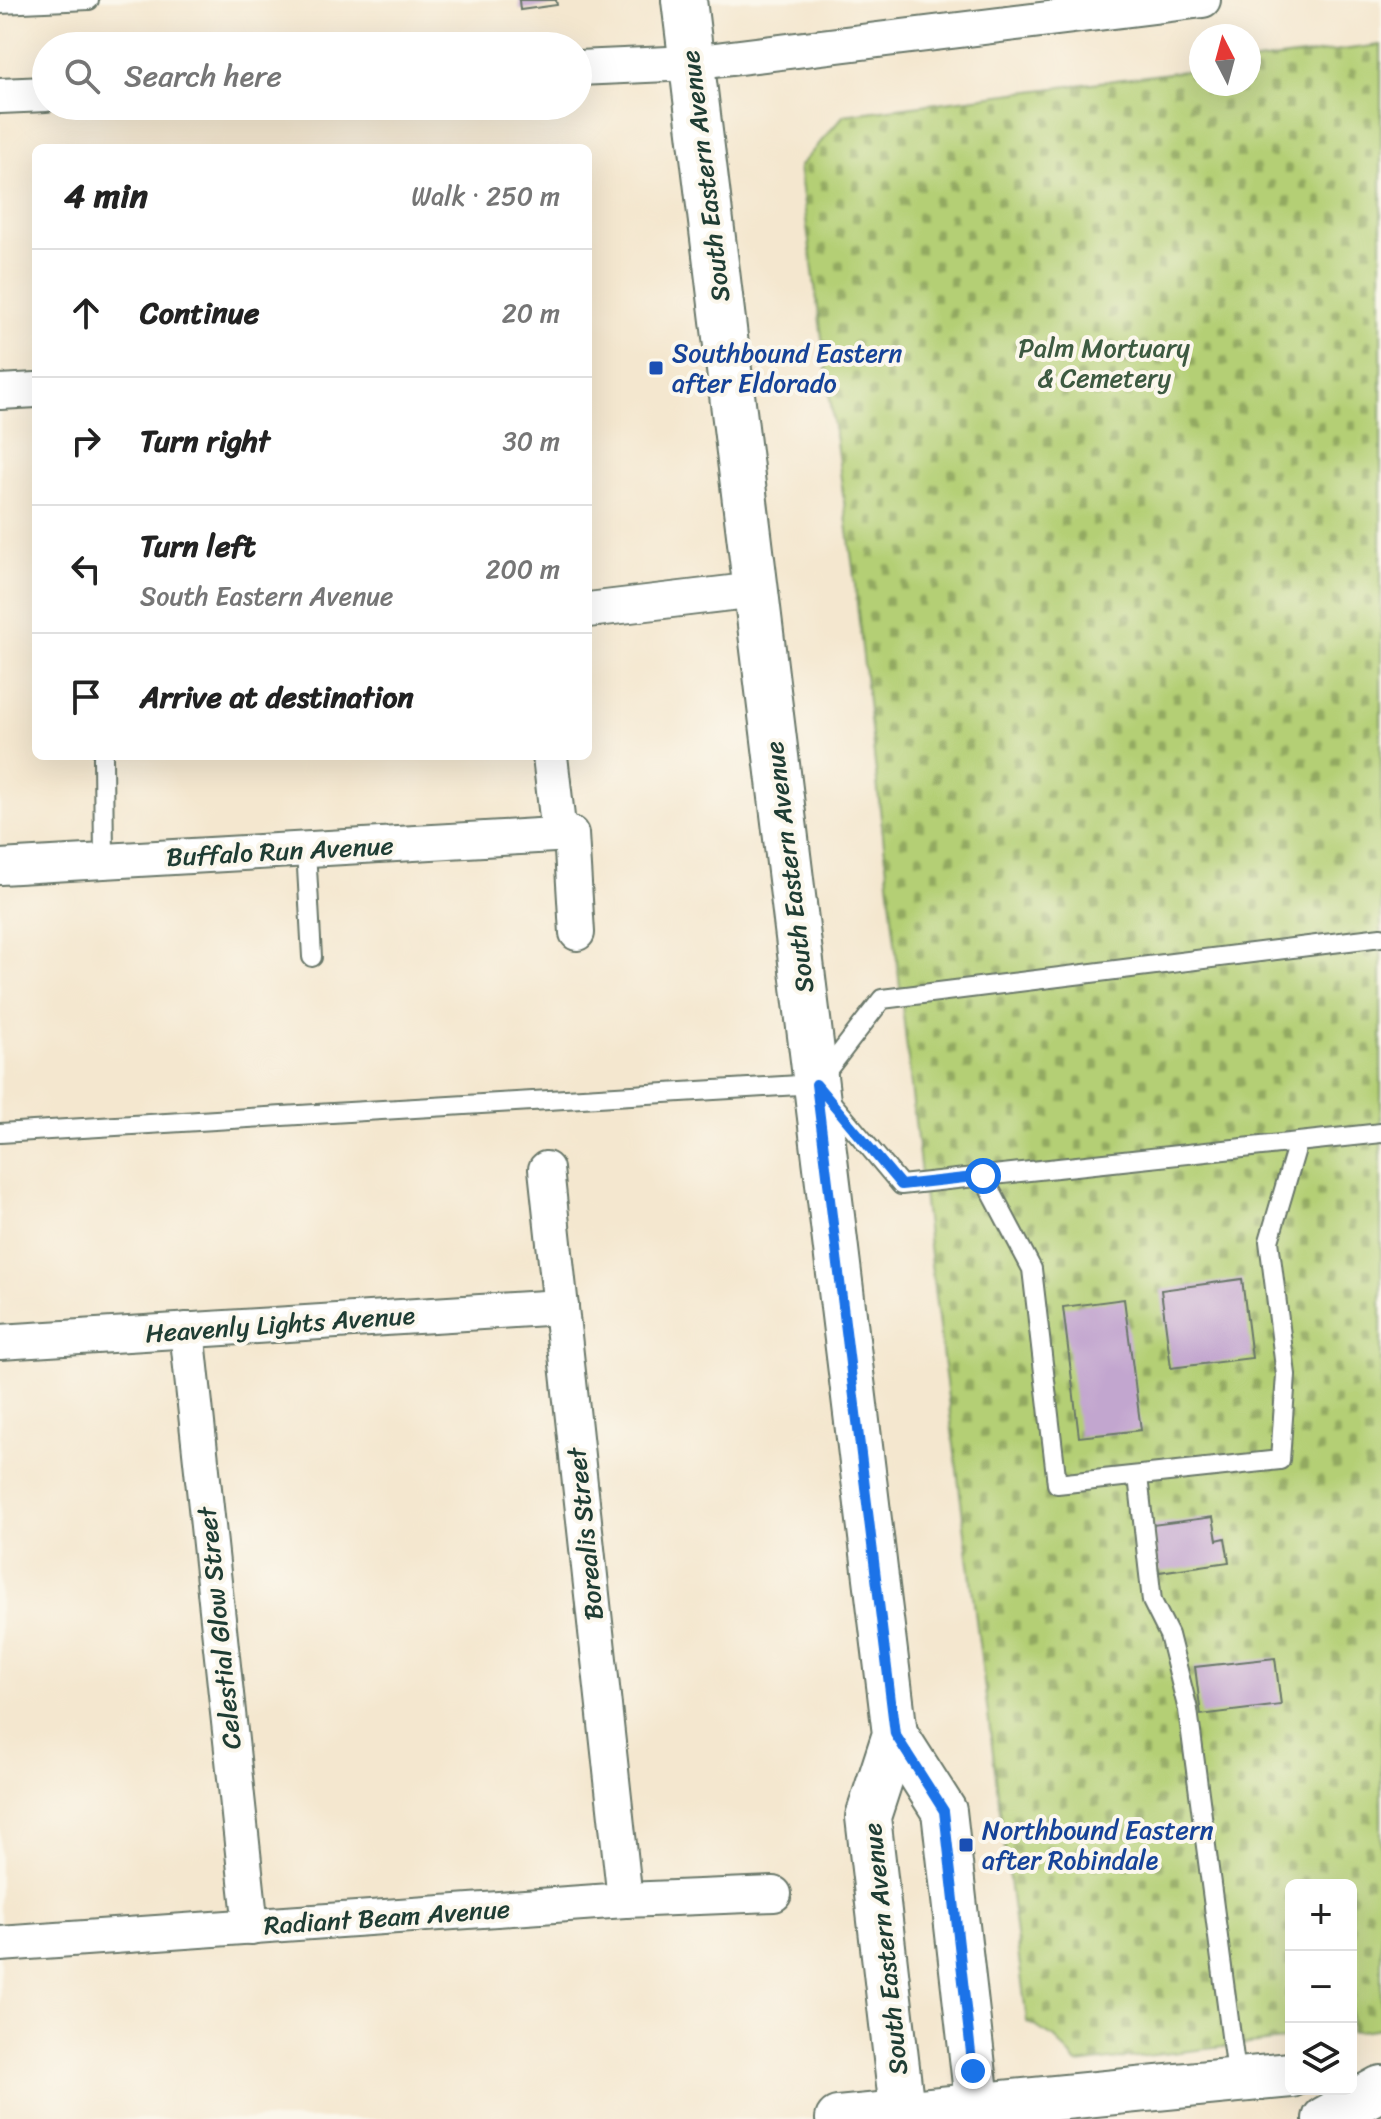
<!DOCTYPE html>
<meta charset="utf-8">
<style>
body{margin:0;font-family:Sriracha,sans-serif;background:#f6f6f6;color:#222}
.controls{position:absolute;right:24px;bottom:24px;display:grid;overflow:hidden;border-radius:12px;box-shadow:0 8px 32px #0002}
.controls button{width:72px;height:72px;display:grid;place-items:center;padding:0;border:0;border-bottom:2px solid #e0e0e0;background:#fff;color:#222;font:40px sans-serif}
.compass{position:absolute;left:1189px;top:24px;width:72px;height:72px;border-radius:50%;background:#fff;box-shadow:0 8px 32px #0002;rotate:354deg}
.stop{position:absolute;width:24px;height:24px;margin:-18px;border:6px solid #1a73e8;border-radius:50%;background:#fff}
.stop.end{background:#1a73e8;border-color:#fff;box-shadow:0 2px 8px #0008}
.list{margin:0;padding:0;list-style:none}
h2{display:flex;justify-content:space-between;align-items:center;height:104px;margin:0;padding:0 32px;font-size:34px}
h2 small{font-size:26px;font-weight:400;color:#767676}
.list li{display:grid;grid-template-columns:52px 1fr auto;gap:24px;align-items:center;box-sizing:border-box;height:128px;padding:0 32px;border-top:2px solid #e0e0e0}
.list b{display:block;font-size:30px;white-space:nowrap}
.list p{margin:0;font-size:26px;white-space:nowrap;color:#767676}
.list em{font-size:26px;font-style:normal;color:#767676}
.icon{flex:none;width:44px;height:44px;fill:none;stroke:currentColor;stroke-width:2;stroke-linecap:round;stroke-linejoin:round}
.map{position:relative;flex:none;width:1381px;height:2119px;overflow:hidden}
.search{position:absolute;background:#fff;box-shadow:0 8px 32px #0002;left:32px;top:32px;width:560px;height:88px;display:flex;align-items:center;gap:20px;box-sizing:border-box;padding:0 28px;border-radius:44px;color:#767676;font-size:30px}
.panel{position:absolute;background:#fff;box-shadow:0 8px 32px #0002;left:32px;top:144px;width:560px;height:616px;border-radius:12px}
.map>svg:first-child{display:block}
</style>
<div class="map">
<svg width="1381" height="2119" viewBox="0 0 1381 2119">
<defs>
<pattern id="cemetery-stones" width="16" height="16" patternUnits="userSpaceOnUse" patternTransform="scale(2)"><rect width="16" height="16" fill="#b4cf74"/><path d="M2 7V4a2 2 0 0 1 4 0v3zM10 15v-3a2 2 0 0 1 4 0v3z" fill="#92a960"/></pattern>
</defs>
<rect width="100%" height="100%" fill="#fbf7ec"/>
<filter id="ink" filterUnits="userSpaceOnUse"><feTurbulence type="fractalNoise" baseFrequency=".0125" numOctaves="2"/><feDisplacementMap in="SourceGraphic" scale="16" xChannelSelector="R" yChannelSelector="G"/><feConvolveMatrix kernelMatrix="1 2 1 2 8 2 1 2 1" color-interpolation-filters="sRGB"/></filter>
<filter id="wash" filterUnits="userSpaceOnUse"><feTurbulence type="fractalNoise" baseFrequency=".006" numOctaves="4" result="noise"/><feDisplacementMap in="SourceGraphic" scale="32" xChannelSelector="R" yChannelSelector="G"/><feGaussianBlur stdDeviation="1.8" result="paint"/><feColorMatrix in="noise" values="0 0 0 0 0 0 0 0 0 0 0 0 0 0 0 0 0 1.4 0 .05"/><feComposite in="paint" operator="in"/></filter>
<g filter="url(#wash)">
<rect width="100%" height="100%" fill="#f4e7cf"/>
<polygon fill="url(#cemetery-stones)" stroke="#6a8654" stroke-width="2" points="1381,45 1381,2028 1351,2032 1351,1885 1291,1885 1291,2039 1077,2064 1055,2038 1027,2022 931,1264 853,568 799,167 844,115 1201,69 1201,84 1249,84 1249,62"/>
<g id="blocks">
<g fill="#c2a6cf">
<polygon points="519,0 556,0 557,5 520,10"/>
<polygon points="1242,1279 1252,1358 1171,1368 1161,1290"/>
<polygon points="1124,1299 1141,1430 1079,1437 1063,1307"/>
<polygon points="1213,1517 1217,1540 1225,1538 1229,1562 1159,1572 1152,1525"/>
<polygon points="1275,1658 1281,1705 1201,1715 1195,1667"/>
</g>
</g>
</g>
<g filter="url(#ink)">
<use href="#blocks" fill-opacity="0" stroke="#6a786a" stroke-width="2"/>
<g fill="none" stroke-linecap="round" stroke-linejoin="round">
<defs>
<g id="lane">
<polyline points="0,4 89,0"/>
<polyline points="103,756 104,861"/>
<polyline points="306,850 312,957"/>
<polyline points="822,1077 882,999 1381,937"/>
<polyline points="826,1096 901,1185 1381,1133"/>
<polyline points="0,1133 816,1084"/>
<polyline points="983,1176 1032,1269 1057,1484 1280,1460 1286,1375 1269,1241 1298,1142"/>
<polyline points="1138,1476 1152,1601 1169,1635 1188,1710 1237,2081"/>
</g>
<g id="street">
<polyline points="578,68 691,63 1203,0"/>
<polyline points="0,96 46,94"/>
<polyline points="0,392 36,390"/>
<polyline points="588,610 756,590"/>
<polyline points="550,756 559,835"/>
<polyline points="0,867 571,834 577,933"/>
<polyline points="546,1169 625,1900"/>
<polyline points="187,1330 251,1927"/>
<polyline points="0,1342 561,1307"/>
<polyline points="0,1944 625,1900 774,1894"/>
</g>
<g id="secondary">
<polyline points="838,2119 1291,2075"/>
<polyline points="1325,2119 1381,2088"/>
</g>
<g id="primary">
<polyline points="684,0 895,1734 868,1817 903,2119"/>
<polyline points="895,1734 944,1811 979,2119"/>
</g>
</defs>
<use href="#lane" stroke="#6a786a" stroke-width="22"/>
<use href="#street" stroke="#6a786a" stroke-width="38"/>
<use href="#secondary" stroke="#6a786a" stroke-width="48"/>
<use href="#primary" stroke="#6a786a" stroke-width="48"/>
<use href="#lane" stroke="#fff" stroke-width="18"/>
<use href="#street" stroke="#fff" stroke-width="34"/>
<use href="#secondary" stroke="#fff" stroke-width="44"/>
<use href="#primary" stroke="#fff" stroke-width="44"/>
</g>
</g>
<g fill="none" stroke-linecap="round" stroke-linejoin="round" filter="url(#ink)">
<polyline stroke="#1a73e8" stroke-width="10" points="973,2071 944,1811 895,1734 816,1084 901,1185 983,1176"/>
</g>
<g fill="#1a4fb4" stroke="#fbf7ec" stroke-width="3">
<rect x="648" y="360" width="16" height="16" rx="4"/>
<rect x="958" y="1837" width="16" height="16" rx="4"/>
</g>
<g text-anchor="middle" stroke-width="8" stroke-linejoin="round" paint-order="stroke">
<g font-size="26" fill="#1f3d34" stroke="#fbf7ec">
<text transform="translate(705 176) rotate(-97)" y="9">South Eastern Avenue</text>
<text transform="translate(280 851) rotate(-3)" y="9">Buffalo Run Avenue</text>
<text transform="translate(789 867) rotate(-97)" y="9">South Eastern Avenue</text>
<text transform="translate(280 1324) rotate(-4)" y="9">Heavenly Lights Avenue</text>
<text transform="translate(585 1534) rotate(-96)" y="9">Borealis Street</text>
<text transform="translate(219 1628) rotate(-96)" y="9">Celestial Glow Street</text>
<text transform="translate(387 1917) rotate(-4)" y="9">Radiant Beam Avenue</text>
<text transform="translate(885 1949) rotate(-96)" y="9">South Eastern Avenue</text>
</g>
<g font-size="26" fill="#3d5a41" stroke="#fbf7ec">
<text x="1104" y="357">Palm Mortuary<tspan x="1104" dy="30">&amp; Cemetery</tspan></text>
</g>
<g font-size="26" fill="#164399" stroke="#fbf7ec" text-anchor="start">
<text x="672" y="362">Southbound Eastern<tspan x="672" dy="30">after Eldorado</tspan></text>
<text x="982" y="1839">Northbound Eastern<tspan x="982" dy="30">after Robindale</tspan></text>
</g>
</g>
</svg>
<div class="controls">
<button>+</button>
<button>−</button>
<button><svg class="icon" aria-label="layers" viewBox="0 0 24 24"><path d="M12 4l9 5-9 5-9-5zM3 14l9 5 9-5"/></svg></button>
</div>
<svg class="compass" viewBox="-18 -18 36 36"><path d="M0-13l5 13h-10z" fill="#e53935"/><path d="M0 13l5-13h-10z" fill="#767676"/></svg>
<div class="stop" style="left:983px;top:1176px"></div>
<div class="stop end" style="left:973px;top:2071px"></div>
<div class="search"><svg class="icon" aria-label="search" viewBox="0 0 24 24"><circle cx="10" cy="10" r="6"/><path d="M15 15l6 6"/></svg>Search here</div>
<section class="panel">
<h2>4 min<small>Walk · 250 m</small></h2>
<ul class="list">
<li><svg class="icon" aria-label="ahead" viewBox="0 0 24 24"><path d="M12 20V5M6 11l6-6 6 6"/></svg><div><b>Continue</b></div><em>20 m</em></li>
<li><svg class="icon" aria-label="right" viewBox="0 0 24 24"><path d="M7 20v-9h11M14 6l5 5-5 5"/></svg><div><b>Turn right</b></div><em>30 m</em></li>
<li><svg class="icon" aria-label="left" viewBox="0 0 24 24"><path d="M17 20v-9H6M10 6l-5 5 5 5"/></svg><div><b>Turn left</b><p>South Eastern Avenue</p></div><em>200 m</em></li>
<li><svg class="icon" aria-label="arrive" viewBox="0 0 24 24"><path d="M6 21V4h12l-3 4 3 4H6"/></svg><div><b>Arrive at destination</b></div></li>
</ul>
</section>
</div>
